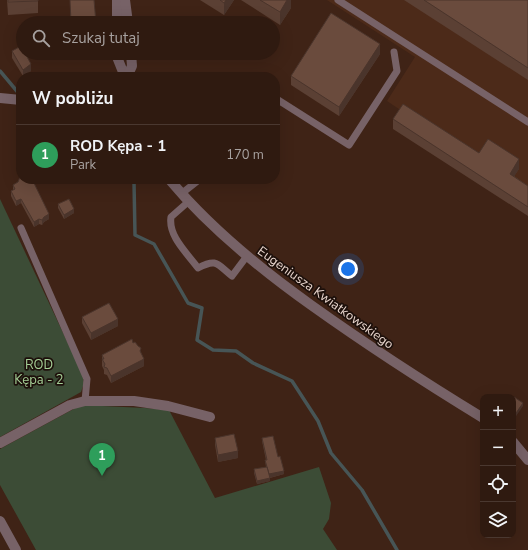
<!DOCTYPE html>
<html lang="pl">
<meta charset="utf-8">
<style>
body{margin:0;font-family:"Nunito Sans",sans-serif;background:#372319;color:#f1f3f6}
.controls{position:absolute;right:12px;bottom:12px;display:grid;overflow:hidden;border-radius:8px;box-shadow:0 4px 16px #0002}
.controls button{width:36px;height:36px;display:grid;place-items:center;padding:0;border:0;border-bottom:1px solid #4a3830;background:#2f1a10;color:#f1f3f6;font:20px sans-serif}
.you{position:absolute;left:348px;top:269px;width:14px;height:14px;margin:-10px;border:3px solid #fff;border-radius:50%;background:#1a73e8;box-shadow:0 0 0 6px #1a73e833}
.badge{display:grid;place-items:center;width:26px;height:26px;border-radius:50%;background:#ea580c;color:#fff;font-size:13px;font-weight:700}
.pin{position:absolute;translate:-50% -33px;filter:drop-shadow(0 1px 2px #0008)}
.pin::after{content:'';position:absolute;top:21px;width:14px;height:12px;background:inherit;clip-path:polygon(0 0,100% 0,50% 100%)}
.list{margin:0;padding:0;list-style:none}
h2{display:flex;justify-content:space-between;align-items:center;height:52px;margin:0;padding:0 16px;font-size:17px}
h2 small{font-size:13px;font-weight:400;color:#a7a19f}
.list li{display:grid;grid-template-columns:26px 1fr auto;gap:12px;align-items:center;box-sizing:border-box;height:60px;padding:0 16px;border-top:1px solid #4a3830}
.list b{display:block;font-size:15px;white-space:nowrap}
.list p{margin:0;font-size:13px;white-space:nowrap;color:#a7a19f}
.list em{font-size:13px;font-style:normal;color:#a7a19f}
.icon{flex:none;width:22px;height:22px;fill:none;stroke:currentColor;stroke-width:2;stroke-linecap:round;stroke-linejoin:round}
.map{position:relative;flex:none;width:528px;height:550px;overflow:hidden}
.search{position:absolute;background:#2f1a10;box-shadow:0 4px 16px #0002;left:16px;top:16px;width:264px;height:44px;display:flex;align-items:center;gap:10px;box-sizing:border-box;padding:0 14px;border-radius:22px;color:#a7a19f;font-size:15px}
.panel{position:absolute;background:#2f1a10;box-shadow:0 4px 16px #0002;left:16px;top:72px;width:264px;height:112px;border-radius:16px}
.map>svg:first-child{display:block}
</style>
<div class="map">
<svg width="528" height="550" viewBox="0 0 528 550">
<rect width="100%" height="100%" fill="#3f2316"/>
<polygon fill="#4c2a19" points="327,0 528,0 528,196 387,101 415,57"/>
<g fill="#3c4c36">
<polygon points="0,199 82,373 84,383 81,392 0,437"/>
<polygon points="81,405 145,408 169,410 215,498 319,467 331,503 329,519 323,529 337,550 36,550 0,485 0,449"/>
</g>
<g fill="none" stroke-linecap="round" stroke-linejoin="round">
<g stroke="#475556" stroke-width="3.5">
<polyline points="0,71 21,96"/>
<polyline points="125,179 134,182 135,235 154,244 188,303 202,308 197,340 213,350 236,351 253,363 292,381 318,421 331,453 362,490 397,550"/>
</g>
<g stroke="#776267" stroke-width="7">
<polyline points="338,0 528,122"/>
<polyline points="275,98 349,145 397,71 394,52"/>
<polyline points="181,194 200,179"/>
<path d="M188,202L171,217C168,236 187,253 198,268C217,258 217,264 232,276L247,256"/>
<polyline points="21,228 87,379 85,401"/>
</g>
<g stroke="#776267" stroke-width="10">
<polyline points="0,98 21,100"/>
<polyline points="0,443 70,405 85,401 134,401 168,406 210,417"/>
<polyline points="0,521 16,550"/>
</g>
<g stroke="#776267" stroke-width="10">
<polyline points="117,0 117,23"/>
<polyline points="125,0 128,23"/>
<polyline points="117,53 117,57 125,77"/>
<polyline points="127,77 132,66 131,53"/>
<path d="M169,179C210,228 259,268 311,305C367,345 424,382 483,418"/>
<polyline points="513,442 528,460"/>
</g>
</g>
<g fill="#5b4034">
<polygon points="7,0 38,0 38,13 8,15"/>
<polygon points="70,0 94,0 96,23 71,23"/>
<polygon points="200,0 234,0 224,15"/>
<polygon points="241,0 291,0 291,8 280,25"/>
<polygon points="404,0 528,0 528,80"/>
<polygon points="12,51 31,71 23,76 12,58"/>
<polygon points="73,53 97,53 97,54 73,56"/>
<polygon points="380,54 339,116 291,85 291,76"/>
<polygon points="393,119 479,153 519,169 514,176 528,186 528,216 393,129"/>
<polygon points="13,185 49,219 44,222 42,225 39,224 34,227 21,203 16,206 11,196 11,191 13,190"/>
<polygon points="58,204 74,213 64,219 58,208"/>
<polygon points="82,317 118,326 91,340 82,323"/>
<polygon points="133,343 141,352 144,366 111,383 107,375 104,374 104,370 102,366 102,355"/>
<polygon points="215,438 238,458 218,462 215,445"/>
<polygon points="262,438 278,457 284,474 270,478 270,481 257,484 254,473 254,469 266,467 265,460 266,460 262,441"/>
</g>
<g fill="#4a342b">
<polygon points="226,0 234,0 224,15 224,3"/>
<polygon points="287,0 291,0 291,8 280,25 280,12"/>
<polygon points="380,44 380,54 339,116 339,107"/>
<polygon points="31,64 31,71 23,76 23,70"/>
<polygon points="519,159 519,169 510,183 510,174"/>
<polygon points="21,199 21,203 16,206 16,201"/>
<polygon points="74,209 74,213 64,219 64,215"/>
<polygon points="49,214 49,219 44,222 42,225 42,220 44,217"/>
<polygon points="39,219 39,224 34,227 34,222"/>
<polygon points="118,319 118,326 91,340 91,333"/>
<polygon points="144,359 144,366 111,383 111,376"/>
<polygon points="523,403 523,406 514,419 514,416"/>
<polygon points="238,451 238,458 218,462 218,455"/>
<polygon points="284,471 284,474 269,478 269,474"/>
<polygon points="270,478 270,481 257,484 257,481"/>
</g>
<g fill="#6a4b3d" stroke="#4a342b">
<polygon points="8,0 38,0 38,1 8,2"/>
<polygon points="70,0 94,0 96,23 71,23"/>
<polygon points="220,0 226,0 224,3"/>
<polygon points="260,0 287,0 280,12"/>
<polygon points="424,0 528,0 528,68"/>
<polygon points="331,13 380,44 339,107 291,76"/>
<polygon points="21,46 23,50 23,53 25,53 31,64 23,70 12,51"/>
<polygon points="403,104 479,153 488,139 519,159 510,174 528,186 528,207 393,119"/>
<polygon points="20,177 21,177 21,179 32,179 49,214 44,217 42,220 39,219 34,222 21,199 16,201 11,191 15,189 13,185 18,182"/>
<polygon points="69,199 74,209 64,215 58,204"/>
<polygon points="109,303 118,319 91,333 82,317"/>
<polygon points="132,339 133,343 135,342 138,346 141,348 140,351 144,359 111,376 107,368 104,367 105,364 102,359 104,359 102,355"/>
<polygon points="514,397 523,403 514,416 513,415 513,398"/>
<polygon points="234,434 238,451 218,455 215,438"/>
<polygon points="273,436 278,457 280,456 284,471 269,474 265,460 267,460 262,438"/>
<polygon points="267,467 270,478 257,481 254,469"/>
</g>
<g text-anchor="middle" stroke-width="3.5" stroke-linejoin="round" paint-order="stroke">
<g font-size="13" fill="#ead7cf" stroke="#1d100b">
<text transform="translate(326 297) rotate(36)" y="5">Eugeniusza Kwiatkowskiego</text>
</g>
<g font-size="13" fill="#a5cf96" stroke="#1d100b">
<text x="39" y="369">ROD<tspan x="39" dy="15">Kępa - 2</tspan></text>
</g>
</g>
</svg>
<div class="controls">
<button>+</button>
<button>−</button>
<button><svg class="icon" aria-label="locate" viewBox="0 0 24 24"><circle cx="12" cy="12" r="6"/><path d="M12 2v4M12 18v4M2 12h4M18 12h4"/></svg></button>
<button><svg class="icon" aria-label="layers" viewBox="0 0 24 24"><path d="M12 4l9 5-9 5-9-5zM3 14l9 5 9-5"/></svg></button>
</div>
<div class="you"></div>
<div class="pin badge" style="left:102px;top:476px;background:#2e9e5b">1</div>
<div class="search"><svg class="icon" aria-label="search" viewBox="0 0 24 24"><circle cx="10" cy="10" r="6"/><path d="M15 15l6 6"/></svg>Szukaj tutaj</div>
<section class="panel">
<h2>W pobliżu<small></small></h2>
<ul class="list">
<li><span class="badge" style="background:#2e9e5b">1</span><div><b>ROD Kępa - 1</b><p>Park</p></div><em>170 m</em></li>
</ul>
</section>
</div>
